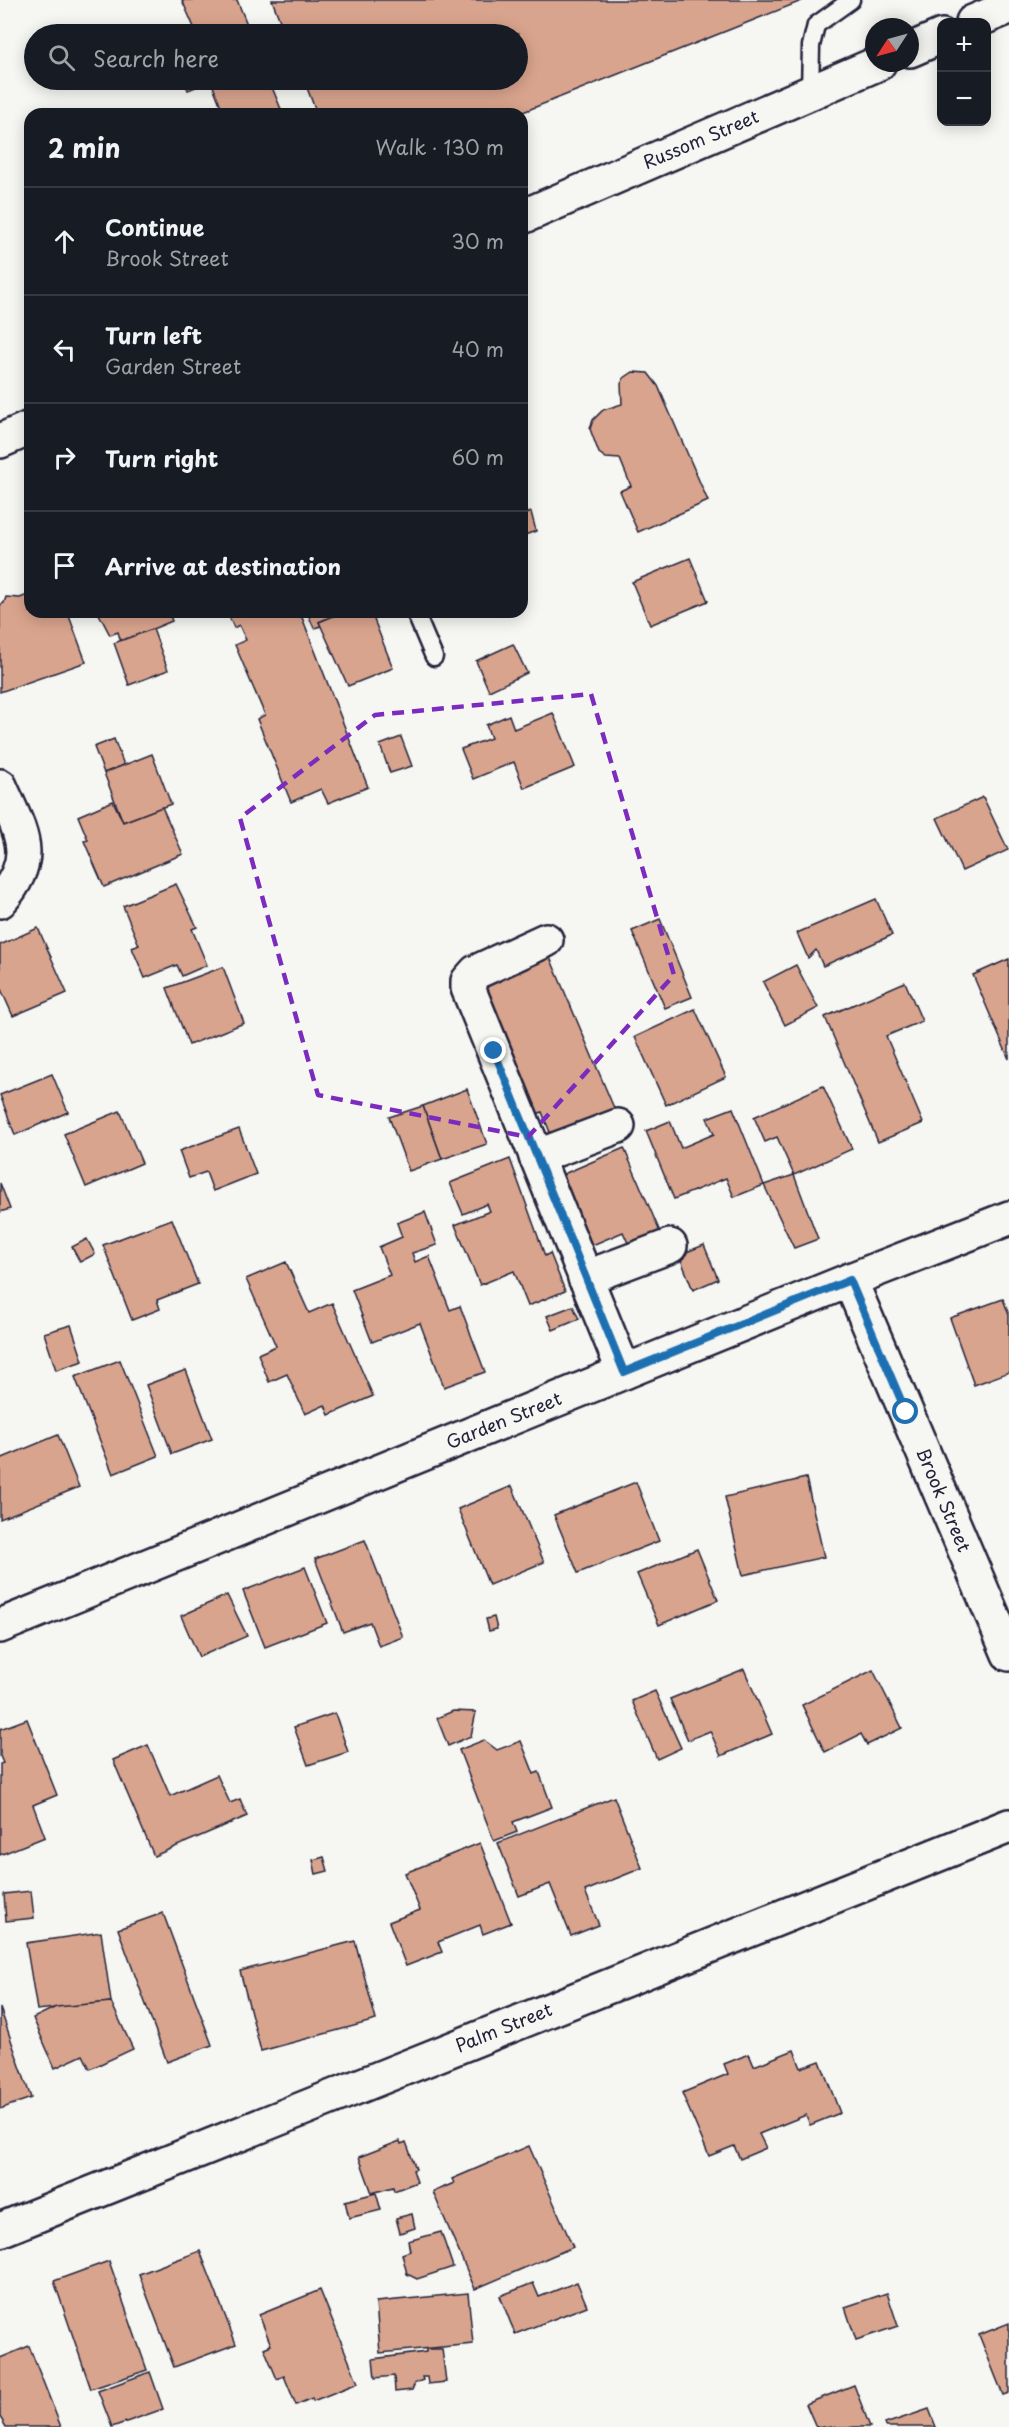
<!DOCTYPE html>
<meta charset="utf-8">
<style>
body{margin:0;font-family:"Playpen Sans",sans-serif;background:#20242c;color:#f1f3f6}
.controls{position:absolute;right:18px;top:18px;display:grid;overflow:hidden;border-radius:12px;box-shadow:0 3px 15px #0003}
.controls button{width:54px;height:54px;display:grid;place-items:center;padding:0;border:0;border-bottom:2px solid #363941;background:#171b24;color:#f1f3f6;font:30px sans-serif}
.compass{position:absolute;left:865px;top:18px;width:54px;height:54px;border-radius:50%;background:#171b24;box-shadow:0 3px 15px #0003;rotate:234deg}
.stop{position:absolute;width:18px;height:18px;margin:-14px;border:4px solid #1f6fb2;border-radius:50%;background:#fff}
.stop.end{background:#1f6fb2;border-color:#fff;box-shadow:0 2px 6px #0008}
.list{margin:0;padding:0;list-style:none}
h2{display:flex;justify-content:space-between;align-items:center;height:78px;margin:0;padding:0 24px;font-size:26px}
h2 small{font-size:20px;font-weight:400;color:#9ea1a6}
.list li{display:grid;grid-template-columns:39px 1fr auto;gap:18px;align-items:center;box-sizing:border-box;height:108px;padding:0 24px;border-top:2px solid #363941}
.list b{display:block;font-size:22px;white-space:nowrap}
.list p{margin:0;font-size:20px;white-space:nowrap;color:#9ea1a6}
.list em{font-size:20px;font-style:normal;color:#9ea1a6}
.icon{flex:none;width:33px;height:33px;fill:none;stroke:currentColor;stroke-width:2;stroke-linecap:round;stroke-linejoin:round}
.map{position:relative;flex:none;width:1009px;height:2427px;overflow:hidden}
.search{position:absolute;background:#171b24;box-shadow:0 3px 15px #0003;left:24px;top:24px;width:504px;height:66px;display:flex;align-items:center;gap:15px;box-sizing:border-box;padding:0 21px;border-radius:33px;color:#9ea1a6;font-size:22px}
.panel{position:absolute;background:#171b24;box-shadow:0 3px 15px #0003;left:24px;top:108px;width:504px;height:510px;border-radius:18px}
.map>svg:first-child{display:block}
</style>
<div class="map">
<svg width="1009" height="2427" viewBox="0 0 1009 2427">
<rect width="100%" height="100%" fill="#f6f6f2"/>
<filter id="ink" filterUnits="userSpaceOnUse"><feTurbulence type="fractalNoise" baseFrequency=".0167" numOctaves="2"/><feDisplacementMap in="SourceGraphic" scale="12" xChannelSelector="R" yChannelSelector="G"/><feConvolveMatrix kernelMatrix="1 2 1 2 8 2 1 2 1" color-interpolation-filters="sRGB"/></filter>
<g filter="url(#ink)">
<g fill="#d9a48d" stroke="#22223b" stroke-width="1.5">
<polygon points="182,0 237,0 251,34 197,34"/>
<polygon points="272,0 804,0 518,114 317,114 304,80 518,80 518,34 285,34"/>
<polygon points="184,80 269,80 283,114 208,114 222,109 211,81 188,90"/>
<polygon points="633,372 648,373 658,386 708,501 638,532 620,491 631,486 620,459 606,458 599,453 590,429 593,420 603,410 622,404 621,384 624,378"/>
<polygon points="522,501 527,514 531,512 536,531 522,536"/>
<polygon points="690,558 708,601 650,625 632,582"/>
<polygon points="30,594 30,612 82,612 69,616 86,662 0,692 0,605 4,603 6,597 20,598"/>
<polygon points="98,612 169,612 172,621 121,642 118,632 110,635"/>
<polygon points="227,612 296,612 298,617 301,615 368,787 328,803 321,789 291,802 257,719 265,715 235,645 246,640 239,625 234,628"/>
<polygon points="307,612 343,612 319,622 321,626 314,628"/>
<polygon points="343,612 371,612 393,668 348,686 319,622"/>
<polygon points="153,629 168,670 129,685 114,643"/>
<polygon points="513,644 527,673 489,691 476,661"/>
<polygon points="553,713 575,767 524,788 514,762 473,779 461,749 491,738 486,725 509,715 514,729"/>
<polygon points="401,737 412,766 390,773 380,745"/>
<polygon points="114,739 124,765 104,773 94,747"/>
<polygon points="152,754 171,804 123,822 104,773"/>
<polygon points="983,797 1008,850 962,871 937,818"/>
<polygon points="113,801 123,822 162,807 183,854 104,887 84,841 88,840 78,816"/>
<polygon points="176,884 197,927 192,929 207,965 182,976 177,965 145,978 132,948 139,945 123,906"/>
<polygon points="876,899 892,935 823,966 816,950 808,958 797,933"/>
<polygon points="660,919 692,997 665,1008 632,931"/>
<polygon points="38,928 67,993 13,1016 0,987 0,945"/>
<polygon points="546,948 617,1115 553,1140 542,1112 532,1116 512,1067 518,1065 516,1059 505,1064 478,977"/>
<polygon points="1009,959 1009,1059 973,975"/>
<polygon points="796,965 818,1008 785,1025 763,982"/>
<polygon points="223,967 244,1023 189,1045 167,988"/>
<polygon points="905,982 922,1021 886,1036 923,1123 878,1142 825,1017"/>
<polygon points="695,1009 726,1077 666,1105 635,1037"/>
<polygon points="52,1074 68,1112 15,1135 0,1095"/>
<polygon points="823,1086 852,1149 794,1175 777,1137 765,1142 754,1117"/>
<polygon points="467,1089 487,1144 442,1159 423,1106"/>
<polygon points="423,1106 442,1159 409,1171 389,1117"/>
<polygon points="733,1108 764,1185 734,1197 726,1178 674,1199 646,1131 670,1121 681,1148 714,1134 707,1118"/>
<polygon points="120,1111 142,1163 86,1187 64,1134"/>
<polygon points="239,1129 256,1174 213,1191 206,1172 189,1178 179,1151"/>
<polygon points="624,1148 660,1232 629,1245 623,1232 590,1246 559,1176"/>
<polygon points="510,1159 545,1256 550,1253 565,1291 528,1306 514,1271 480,1285 455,1225 490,1211 487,1204 463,1214 450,1183"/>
<polygon points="794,1175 818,1239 794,1248 764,1185"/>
<polygon points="0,1183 10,1209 0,1212"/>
<polygon points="425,1212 437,1245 412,1253 415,1262 429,1256 450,1310 460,1306 485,1372 444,1387 420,1323 372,1342 352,1290 390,1275 379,1247 402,1237 397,1223"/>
<polygon points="172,1219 198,1284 157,1300 160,1309 132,1320 103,1245"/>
<polygon points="87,1239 95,1254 80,1262 72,1247"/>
<polygon points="704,1245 718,1279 693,1290 679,1255"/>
<polygon points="286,1262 309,1313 332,1303 373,1396 329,1415 325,1405 305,1414 287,1374 269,1382 258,1354 276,1346 246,1279"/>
<polygon points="1003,1299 1009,1315 1009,1372 974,1385 950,1318"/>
<polygon points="573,1306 579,1319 553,1330 547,1316"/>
<polygon points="71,1325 83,1361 56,1370 44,1333"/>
<polygon points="120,1360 158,1456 113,1474 75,1377"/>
<polygon points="186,1370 212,1439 172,1454 146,1385"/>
<polygon points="58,1435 79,1487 0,1519 0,1459"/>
<polygon points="806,1478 824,1557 743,1575 725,1497"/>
<polygon points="636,1482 659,1541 578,1573 554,1515"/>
<polygon points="512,1486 544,1562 489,1585 458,1509"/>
<polygon points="365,1540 403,1637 379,1646 370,1622 343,1632 315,1559"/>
<polygon points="697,1549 718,1600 659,1625 637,1574"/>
<polygon points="305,1567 327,1623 265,1647 243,1591"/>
<polygon points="227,1595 247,1636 199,1657 181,1616"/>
<polygon points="494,1617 497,1629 489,1631 486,1619"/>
<polygon points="744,1669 772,1734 721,1756 710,1731 688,1740 670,1699"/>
<polygon points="873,1670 902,1728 867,1745 861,1734 825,1752 802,1705"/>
<polygon points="655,1691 681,1748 657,1759 632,1701"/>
<polygon points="453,1711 476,1712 471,1736 448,1746 437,1718"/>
<polygon points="335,1713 348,1752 308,1765 294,1727"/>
<polygon points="27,1719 57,1795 33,1805 45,1837 0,1855 0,1764 3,1763 0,1756 0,1729"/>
<polygon points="484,1740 497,1750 521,1741 534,1774 539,1772 552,1807 513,1822 517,1832 494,1841 459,1750"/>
<polygon points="148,1745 170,1796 217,1775 230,1803 240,1799 247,1816 154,1856 113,1760"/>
<polygon points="614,1797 642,1868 585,1891 599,1925 571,1936 550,1884 519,1896 498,1843"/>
<polygon points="480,1843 511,1923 483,1934 480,1925 438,1942 442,1952 406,1966 389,1922 420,1910 405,1873"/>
<polygon points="324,1857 328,1871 316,1874 313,1860"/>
<polygon points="31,1891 34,1918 6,1921 4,1894"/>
<polygon points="163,1913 212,2045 167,2062 118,1929"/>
<polygon points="101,1932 111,2002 37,2010 26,1943"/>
<polygon points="355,1941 376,2020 261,2051 240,1971"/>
<polygon points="111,2002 133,2049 90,2069 83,2055 55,2068 33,2018 56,2007"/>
<polygon points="0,2008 31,2098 0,2109"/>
<polygon points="794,2050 801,2068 820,2061 840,2113 810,2125 806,2115 759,2134 766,2148 740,2159 734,2146 709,2156 682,2093 728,2074 724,2064 749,2054 754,2066"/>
<polygon points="400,2141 401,2144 406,2142 416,2169 413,2170 417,2182 394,2191 393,2187 372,2193 359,2157"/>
<polygon points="529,2146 573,2247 475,2289 433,2192 454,2183 452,2179"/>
<polygon points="376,2193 381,2210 349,2218 345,2201"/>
<polygon points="412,2214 415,2228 400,2233 396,2218"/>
<polygon points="441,2232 453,2267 417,2279 407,2274 402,2254 410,2251 408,2241"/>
<polygon points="200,2251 236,2344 174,2367 139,2274"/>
<polygon points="109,2261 147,2370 91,2389 54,2281"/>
<polygon points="577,2282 587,2306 515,2334 500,2296 533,2283 539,2297"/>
<polygon points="320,2290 358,2383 313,2401 312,2398 296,2405 284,2376 277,2379 264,2348 271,2345 259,2315"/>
<polygon points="468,2293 473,2344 380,2353 376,2302"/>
<polygon points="887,2293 898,2326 856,2340 845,2307"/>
<polygon points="1009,2323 1009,2393 1003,2395 979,2335"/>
<polygon points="29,2346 61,2427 6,2427 0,2417 0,2358"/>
<polygon points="426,2349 442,2349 446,2382 428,2384 427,2377 422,2377 423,2380 415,2383 412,2390 395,2392 394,2376 375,2378 373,2359 426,2352"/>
<polygon points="150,2372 163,2409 112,2427 98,2391"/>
<polygon points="854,2385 870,2427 816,2427 806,2404"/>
<polygon points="929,2409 936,2427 886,2427 885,2424"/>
</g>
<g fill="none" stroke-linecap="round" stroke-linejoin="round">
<defs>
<g id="service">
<polyline points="810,93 811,46 816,25 851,0"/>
<polyline points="415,612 434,657"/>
</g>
<g id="minor">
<path d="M0,786C21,834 39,857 0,901"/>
<polyline points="546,940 476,972 468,981 468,988 624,1372"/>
<polyline points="536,1157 618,1126"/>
<polyline points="585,1278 670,1246"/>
<polyline points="850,1280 1009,1654"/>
<polyline points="0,1626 850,1280 1009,1218"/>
<polyline points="0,2230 1009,1826"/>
</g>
<g id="tertiary">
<polyline points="973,22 1009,7"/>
<polyline points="910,50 942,36"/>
<polyline points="522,217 879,63"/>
<polyline points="0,441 30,428"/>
</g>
</defs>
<use href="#service" stroke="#22223b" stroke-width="21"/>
<use href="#minor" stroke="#22223b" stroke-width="38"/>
<use href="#tertiary" stroke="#22223b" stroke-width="38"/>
<use href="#service" stroke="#f6f6f2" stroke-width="16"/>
<use href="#minor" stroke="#f6f6f2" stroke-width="33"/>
<use href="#tertiary" stroke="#f6f6f2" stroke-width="33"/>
</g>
</g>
<g fill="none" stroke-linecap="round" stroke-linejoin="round" filter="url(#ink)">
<polyline stroke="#1f6fb2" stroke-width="8" points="494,1051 624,1372 850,1280 906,1412"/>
</g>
<path fill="none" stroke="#7b2cbf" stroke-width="4.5" stroke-dasharray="12 8" stroke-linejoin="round" d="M591,694L674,975L528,1137L318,1095L240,818L375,715Z"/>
<g text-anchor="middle" stroke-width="4.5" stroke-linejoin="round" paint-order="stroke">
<g font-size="18" fill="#22223b" stroke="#f6f6f2">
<text transform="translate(701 140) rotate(-23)" y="6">Russom Street</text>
<text transform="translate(504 1421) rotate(-22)" y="6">Garden Street</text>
<text transform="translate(943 1500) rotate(67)" y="6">Brook Street</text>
<text transform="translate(504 2028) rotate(-22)" y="6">Palm Street</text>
</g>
</g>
</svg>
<div class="controls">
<button>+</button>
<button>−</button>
</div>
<svg class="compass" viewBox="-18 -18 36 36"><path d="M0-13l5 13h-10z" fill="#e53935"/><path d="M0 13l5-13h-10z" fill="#9ea1a6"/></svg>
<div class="stop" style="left:906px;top:1412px"></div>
<div class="stop end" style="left:494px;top:1051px"></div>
<div class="search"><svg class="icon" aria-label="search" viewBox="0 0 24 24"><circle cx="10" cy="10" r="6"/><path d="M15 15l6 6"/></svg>Search here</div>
<section class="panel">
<h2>2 min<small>Walk · 130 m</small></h2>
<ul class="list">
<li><svg class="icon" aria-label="ahead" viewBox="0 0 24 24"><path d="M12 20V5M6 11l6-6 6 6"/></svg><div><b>Continue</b><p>Brook Street</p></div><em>30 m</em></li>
<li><svg class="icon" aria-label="left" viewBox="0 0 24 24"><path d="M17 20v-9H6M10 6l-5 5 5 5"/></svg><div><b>Turn left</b><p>Garden Street</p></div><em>40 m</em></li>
<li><svg class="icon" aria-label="right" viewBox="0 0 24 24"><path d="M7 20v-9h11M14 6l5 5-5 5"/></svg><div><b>Turn right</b></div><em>60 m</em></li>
<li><svg class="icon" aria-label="arrive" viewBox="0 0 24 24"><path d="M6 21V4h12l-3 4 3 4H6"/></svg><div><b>Arrive at destination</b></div></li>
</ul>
</section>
</div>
